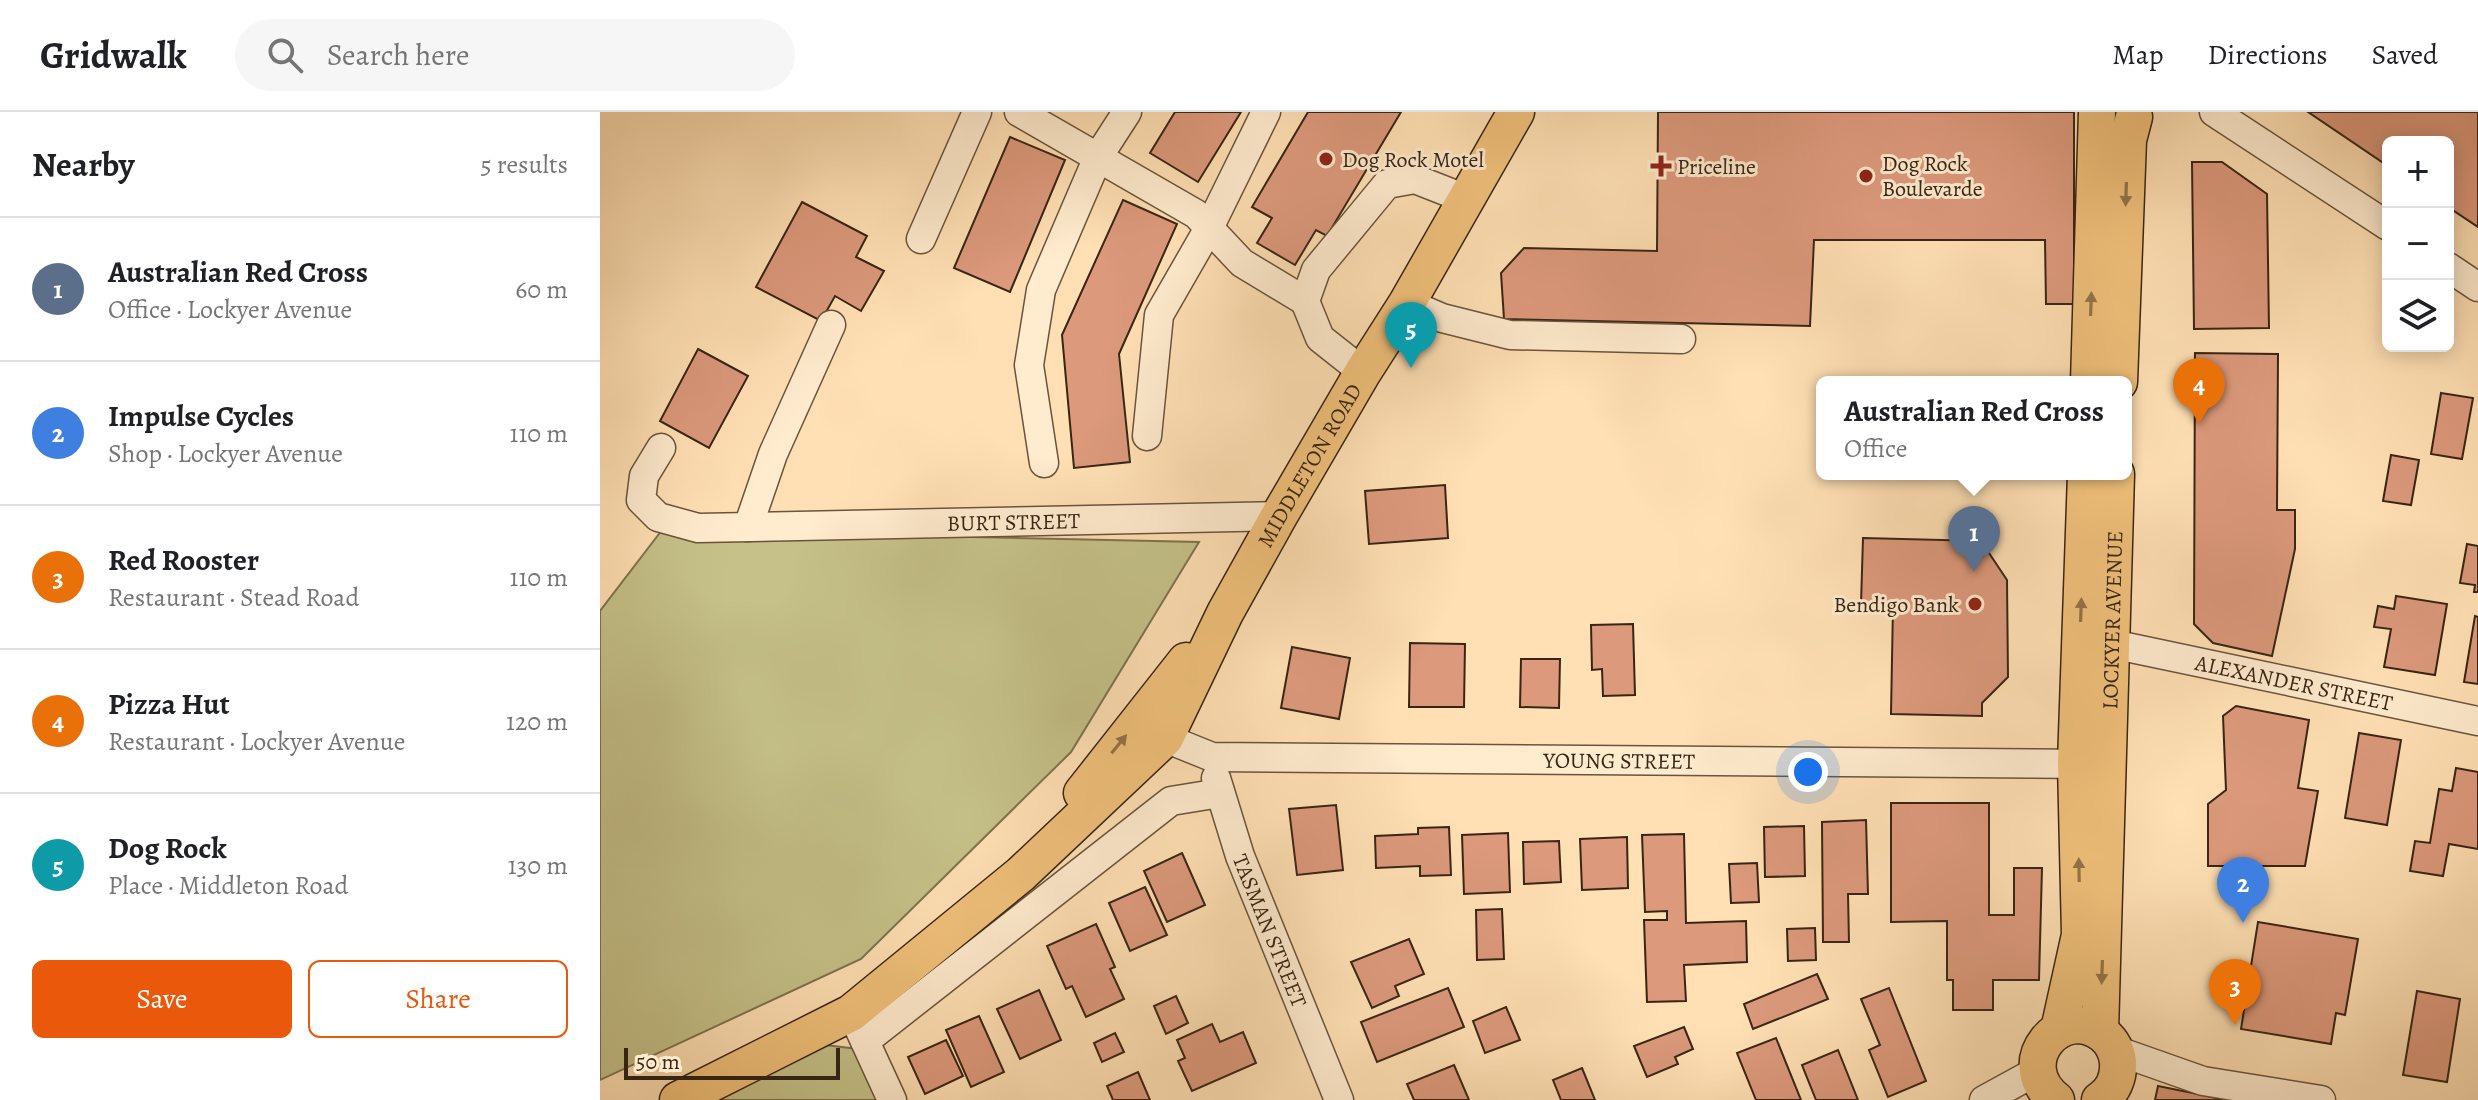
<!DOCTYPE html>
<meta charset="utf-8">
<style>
body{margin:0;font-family:Alegreya,serif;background:#f6f6f6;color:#202124}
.controls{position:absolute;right:24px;top:24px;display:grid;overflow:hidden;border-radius:12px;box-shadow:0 4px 20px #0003}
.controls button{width:72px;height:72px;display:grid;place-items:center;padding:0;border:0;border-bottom:2px solid #e0e0e0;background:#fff;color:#202124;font:40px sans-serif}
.scale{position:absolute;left:24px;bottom:20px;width:216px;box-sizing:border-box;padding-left:8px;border:4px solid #382514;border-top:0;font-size:22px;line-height:28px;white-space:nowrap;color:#382514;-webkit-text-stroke:6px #ffebce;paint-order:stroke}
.you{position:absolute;left:1208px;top:660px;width:28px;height:28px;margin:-20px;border:6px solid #fff;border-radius:50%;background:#1a73e8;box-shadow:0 0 0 12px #1a73e833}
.badge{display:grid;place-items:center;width:52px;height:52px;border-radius:50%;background:#ea580c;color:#fff;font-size:26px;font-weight:700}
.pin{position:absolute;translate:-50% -66px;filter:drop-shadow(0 2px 4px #0008)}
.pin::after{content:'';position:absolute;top:42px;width:28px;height:24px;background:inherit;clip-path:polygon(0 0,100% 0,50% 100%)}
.popup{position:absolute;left:1216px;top:264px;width:316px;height:104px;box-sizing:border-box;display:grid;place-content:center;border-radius:12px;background:#fff;filter:drop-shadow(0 2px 6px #0005);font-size:26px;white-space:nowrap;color:#757577}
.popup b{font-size:30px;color:#202124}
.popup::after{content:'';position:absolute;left:50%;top:100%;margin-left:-16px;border:16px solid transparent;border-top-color:#fff}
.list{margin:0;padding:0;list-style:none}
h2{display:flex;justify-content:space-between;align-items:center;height:104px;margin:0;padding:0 32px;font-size:34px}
h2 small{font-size:26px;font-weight:400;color:#757577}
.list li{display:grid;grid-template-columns:52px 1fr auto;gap:24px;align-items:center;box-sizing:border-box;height:144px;padding:0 32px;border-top:2px solid #e0e0e0}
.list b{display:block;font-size:30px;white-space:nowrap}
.list p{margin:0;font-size:26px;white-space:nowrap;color:#757577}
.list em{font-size:26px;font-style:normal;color:#757577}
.actions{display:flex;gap:16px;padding:24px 32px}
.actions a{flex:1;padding:18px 0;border:2px solid #ea580c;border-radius:12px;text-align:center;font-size:28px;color:#ea580c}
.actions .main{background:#ea580c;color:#fff}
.icon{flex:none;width:44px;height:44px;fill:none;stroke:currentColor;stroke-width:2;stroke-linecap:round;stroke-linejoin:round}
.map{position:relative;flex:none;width:1878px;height:988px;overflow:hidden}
header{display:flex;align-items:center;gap:48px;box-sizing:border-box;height:112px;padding:0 40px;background:#fff;border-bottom:2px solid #e0e0e0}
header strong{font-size:38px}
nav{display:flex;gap:44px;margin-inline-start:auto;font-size:28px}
.search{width:560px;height:72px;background:#f6f6f6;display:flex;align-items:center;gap:20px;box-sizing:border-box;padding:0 28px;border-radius:44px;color:#757577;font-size:30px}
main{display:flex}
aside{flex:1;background:#fff}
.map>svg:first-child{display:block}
</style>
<header>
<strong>Gridwalk</strong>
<div class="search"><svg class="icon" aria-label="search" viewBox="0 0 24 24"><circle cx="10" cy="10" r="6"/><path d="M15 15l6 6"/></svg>Search here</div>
<nav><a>Map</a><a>Directions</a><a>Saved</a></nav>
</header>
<main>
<aside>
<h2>Nearby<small>5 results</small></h2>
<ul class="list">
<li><span class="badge" style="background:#5c6f8a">1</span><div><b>Australian Red Cross</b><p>Office · Lockyer Avenue</p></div><em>60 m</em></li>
<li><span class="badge" style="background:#3f7fe0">2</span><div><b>Impulse Cycles</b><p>Shop · Lockyer Avenue</p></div><em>110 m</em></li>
<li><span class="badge" style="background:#e8710a">3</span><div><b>Red Rooster</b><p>Restaurant · Stead Road</p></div><em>110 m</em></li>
<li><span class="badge" style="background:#e8710a">4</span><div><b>Pizza Hut</b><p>Restaurant · Lockyer Avenue</p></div><em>120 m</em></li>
<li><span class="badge" style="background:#0f9aa8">5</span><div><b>Dog Rock</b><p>Place · Middleton Road</p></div><em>130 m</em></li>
</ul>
<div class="actions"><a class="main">Save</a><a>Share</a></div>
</aside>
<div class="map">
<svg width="1878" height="988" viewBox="0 0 1878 988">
<rect width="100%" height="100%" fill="#ffe0b4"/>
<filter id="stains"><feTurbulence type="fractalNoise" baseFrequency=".0025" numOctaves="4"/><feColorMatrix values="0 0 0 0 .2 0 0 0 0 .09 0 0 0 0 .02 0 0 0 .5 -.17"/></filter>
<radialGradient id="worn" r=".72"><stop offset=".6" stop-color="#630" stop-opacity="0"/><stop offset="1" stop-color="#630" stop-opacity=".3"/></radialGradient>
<g fill="#c5c189" stroke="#7e734e" stroke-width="2">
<polygon points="62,418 599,430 471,640 261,847 0,968 0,499"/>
<polygon points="225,933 258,937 280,988 111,988"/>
</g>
<g fill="#dc997c" stroke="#382514" stroke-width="2">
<polygon points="575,0 641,0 598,70 550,41"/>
<polygon points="708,0 801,0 727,124 716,118 695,153 657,131 672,106 652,95"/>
<polygon points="1058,0 1474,0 1474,192 1446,192 1445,128 1214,128 1210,214 904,207 901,161 924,136 1057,139"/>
<polygon points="1708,0 1878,0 1878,115 1848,95 1848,30 1788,30 1788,54"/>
<polygon points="410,25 465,48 410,180 354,156"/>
<polygon points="1592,50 1622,50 1667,82 1669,216 1594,217"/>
<polygon points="523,88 577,112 519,242 530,350 474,356 462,223"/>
<polygon points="202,90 267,124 256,145 284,159 261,199 235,184 221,209 156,175"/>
<polygon points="98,237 148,264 109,336 60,309"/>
<polygon points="1595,241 1678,242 1677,398 1695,398 1695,437 1672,544 1613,531 1594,512"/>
<polygon points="1841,281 1873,286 1862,347 1831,342"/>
<polygon points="1791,343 1819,348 1811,393 1783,389"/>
<polygon points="845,373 848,426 769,432 765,379"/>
<polygon points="1263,426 1381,429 1407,468 1408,565 1382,591 1382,604 1291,602 1293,493 1261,492"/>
<polygon points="1867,432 1878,434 1878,480 1874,480 1875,473 1860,471"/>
<polygon points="1796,484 1847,492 1835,563 1784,555 1791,517 1774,515 1778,494 1794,497"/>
<polygon points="1875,504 1878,505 1878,572 1864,570"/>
<polygon points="1033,512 1035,583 1003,584 1002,557 992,558 991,513"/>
<polygon points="810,531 865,532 864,595 809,595"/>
<polygon points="692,535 750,546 739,607 681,596"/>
<polygon points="921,547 960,547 959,596 920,595"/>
<polygon points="1636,594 1709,608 1698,676 1718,679 1705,754 1608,754 1608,692 1626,678 1623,604"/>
<polygon points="1759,621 1801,628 1787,713 1745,706"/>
<polygon points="1856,656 1878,660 1878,737 1849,732 1843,764 1810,759 1815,729 1830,731 1839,677 1852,679"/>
<polygon points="1291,691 1389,691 1389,803 1414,803 1414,756 1442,756 1439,868 1393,868 1393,898 1353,898 1353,868 1347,868 1347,809 1291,810"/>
<polygon points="736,693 743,758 697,763 689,697"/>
<polygon points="1266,708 1268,782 1248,782 1249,830 1223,830 1222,710"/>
<polygon points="1204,714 1205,764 1165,765 1164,715"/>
<polygon points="849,715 851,763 820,764 820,754 776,756 775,724 818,722 818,716"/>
<polygon points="908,721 910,780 864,782 862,723"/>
<polygon points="1084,722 1086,811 1146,809 1147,850 1084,853 1086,889 1047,890 1044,808 1067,808 1067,799 1045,800 1042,723"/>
<polygon points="1027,725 1028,776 982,778 980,727"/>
<polygon points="959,729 961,770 924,772 923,730"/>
<polygon points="582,741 605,793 567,810 544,759"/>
<polygon points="1157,751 1159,790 1131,791 1129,752"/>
<polygon points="545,775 567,823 530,839 509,791"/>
<polygon points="902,797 904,847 877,848 876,798"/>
<polygon points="1658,810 1758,827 1745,903 1736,901 1731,932 1641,917"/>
<polygon points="496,812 515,855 510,857 524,887 486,905 472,874 466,877 447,834"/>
<polygon points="1215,816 1216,848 1188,849 1187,817"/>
<polygon points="809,827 824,862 795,874 799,884 772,896 751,850"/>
<polygon points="1217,862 1228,887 1153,917 1144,892"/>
<polygon points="848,876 864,915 777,950 761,910"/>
<polygon points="1289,876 1326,969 1288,985 1269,938 1280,933 1261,887"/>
<polygon points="439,878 461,928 420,947 397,897"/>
<polygon points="1817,879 1860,887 1847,970 1803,963"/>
<polygon points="576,884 588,911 566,922 554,894"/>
<polygon points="906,895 920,928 885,941 873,909"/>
<polygon points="379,904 404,960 371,975 346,918"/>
<polygon points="612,912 620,930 643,920 656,951 592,979 578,949 585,946 577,928"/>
<polygon points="1084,915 1093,937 1075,945 1078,952 1047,965 1034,934"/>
<polygon points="515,921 524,940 502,950 494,931"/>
<polygon points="1176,926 1201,988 1156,988 1137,941"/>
<polygon points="346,928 363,964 325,982 308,945"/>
<polygon points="1238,938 1258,988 1216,988 1202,953"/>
<polygon points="854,953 869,988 814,988 807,972"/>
<polygon points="982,956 995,988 961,988 953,968"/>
<polygon points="538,960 550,988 513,988 507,974"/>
<polygon points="1558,974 1627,988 1555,988"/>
</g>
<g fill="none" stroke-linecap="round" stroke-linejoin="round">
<defs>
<g id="minor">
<polyline points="419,0 596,102 642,151 705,189"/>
<polyline points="1614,0 1788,114"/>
<polyline points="321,127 377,0"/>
<polyline points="1848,155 1878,175"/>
<polyline points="807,191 842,206 910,223 1081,227"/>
<polyline points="763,260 720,226 705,189 716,158 787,72 815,67 866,87"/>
<polyline points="547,324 559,203 609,116 666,0"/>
<path id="s1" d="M61,336L44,364L41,388L58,405L98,416L679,404"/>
<polyline points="444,351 429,253 441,178 498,45 527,0"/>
<polyline points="148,415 173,342 231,213"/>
<path id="s2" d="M1512,532L1878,609"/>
<path id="s3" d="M565,626L612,645L1495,652"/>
<path id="s4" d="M616,666L640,744L739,988"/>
<polyline points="257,912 292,988"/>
<polyline points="265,929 571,689 620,681"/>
<polyline points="1515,938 1603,969 1721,988"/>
<polyline points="1384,988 1437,959"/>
</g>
<g id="major">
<polyline points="1489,270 1497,0"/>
<polyline points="1519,270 1528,28 1534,5"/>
<polyline points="482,681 586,549"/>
<polyline points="1459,918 1480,823 1476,651 1486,362"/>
<path id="s5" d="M1500,920L1516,362"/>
<path id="s6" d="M78,988L251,901L421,762L565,626L625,501L679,404L763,260L807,191L916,0"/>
<path d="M1456,988C1409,951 1462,889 1504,923C1512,930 1517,940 1518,950C1519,965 1513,980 1500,988"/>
</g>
</defs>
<use href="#minor" stroke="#6a543c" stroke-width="31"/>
<use href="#major" stroke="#382514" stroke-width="39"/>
<use href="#minor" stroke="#ffebce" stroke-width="28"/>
<use href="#major" stroke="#f0c07a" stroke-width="36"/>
</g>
<defs><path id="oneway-solid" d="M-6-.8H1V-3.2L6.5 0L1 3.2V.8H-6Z" transform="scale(2)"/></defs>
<g fill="#947247">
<use href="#oneway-solid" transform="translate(1526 82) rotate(92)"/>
<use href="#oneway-solid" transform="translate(1491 192) rotate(-88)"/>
<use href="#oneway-solid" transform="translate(1481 498) rotate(-88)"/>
<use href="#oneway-solid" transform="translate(519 632) rotate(-51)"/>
<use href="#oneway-solid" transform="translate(1479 758) rotate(-91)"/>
<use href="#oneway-solid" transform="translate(1502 860) rotate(92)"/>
</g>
<g fill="#8f2418" stroke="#ffebce" stroke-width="3">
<circle cx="726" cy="47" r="8"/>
<path d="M1057 42h8v8h8v8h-8v8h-8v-8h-8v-8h8z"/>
<circle cx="1266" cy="64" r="8"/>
<circle cx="1375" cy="492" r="8"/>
</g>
<g text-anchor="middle" stroke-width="6" stroke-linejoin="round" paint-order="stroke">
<g font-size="22" fill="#382514" stroke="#ffebce" text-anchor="start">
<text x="742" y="55">Dog Rock Motel</text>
<text x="1282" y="59">Dog Rock<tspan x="1282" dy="25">Boulevarde</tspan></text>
<text x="1077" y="62">Priceline</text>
<text x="1359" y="500" text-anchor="end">Bendigo Bank</text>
</g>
<g font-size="22" fill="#382514" stroke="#ffebce">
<text dy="8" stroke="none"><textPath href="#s6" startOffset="920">MIDDLETON ROAD</textPath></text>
<text dy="8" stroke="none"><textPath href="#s1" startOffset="438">BURT STREET</textPath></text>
<text dy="8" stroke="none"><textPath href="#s5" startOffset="412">LOCKYER AVENUE</textPath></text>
<text dy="8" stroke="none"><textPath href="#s2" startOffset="186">ALEXANDER STREET</textPath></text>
<text dy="8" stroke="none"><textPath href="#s3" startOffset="458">YOUNG STREET</textPath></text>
<text dy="8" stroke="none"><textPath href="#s4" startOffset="162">TASMAN STREET</textPath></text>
</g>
</g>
<rect width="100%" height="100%" filter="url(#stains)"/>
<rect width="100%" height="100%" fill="url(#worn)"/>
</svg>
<div class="controls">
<button>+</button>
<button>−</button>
<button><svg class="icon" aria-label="layers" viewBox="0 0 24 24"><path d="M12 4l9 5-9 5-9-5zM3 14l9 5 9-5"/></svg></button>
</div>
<div class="scale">50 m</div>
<div class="you"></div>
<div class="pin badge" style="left:1374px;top:460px;background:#5c6f8a">1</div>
<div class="popup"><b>Australian Red Cross</b>Office</div>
<div class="pin badge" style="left:1643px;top:811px;background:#3f7fe0">2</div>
<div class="pin badge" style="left:1635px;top:913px;background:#e8710a">3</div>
<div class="pin badge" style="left:1599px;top:312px;background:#e8710a">4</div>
<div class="pin badge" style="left:811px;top:256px;background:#0f9aa8">5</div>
</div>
</main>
